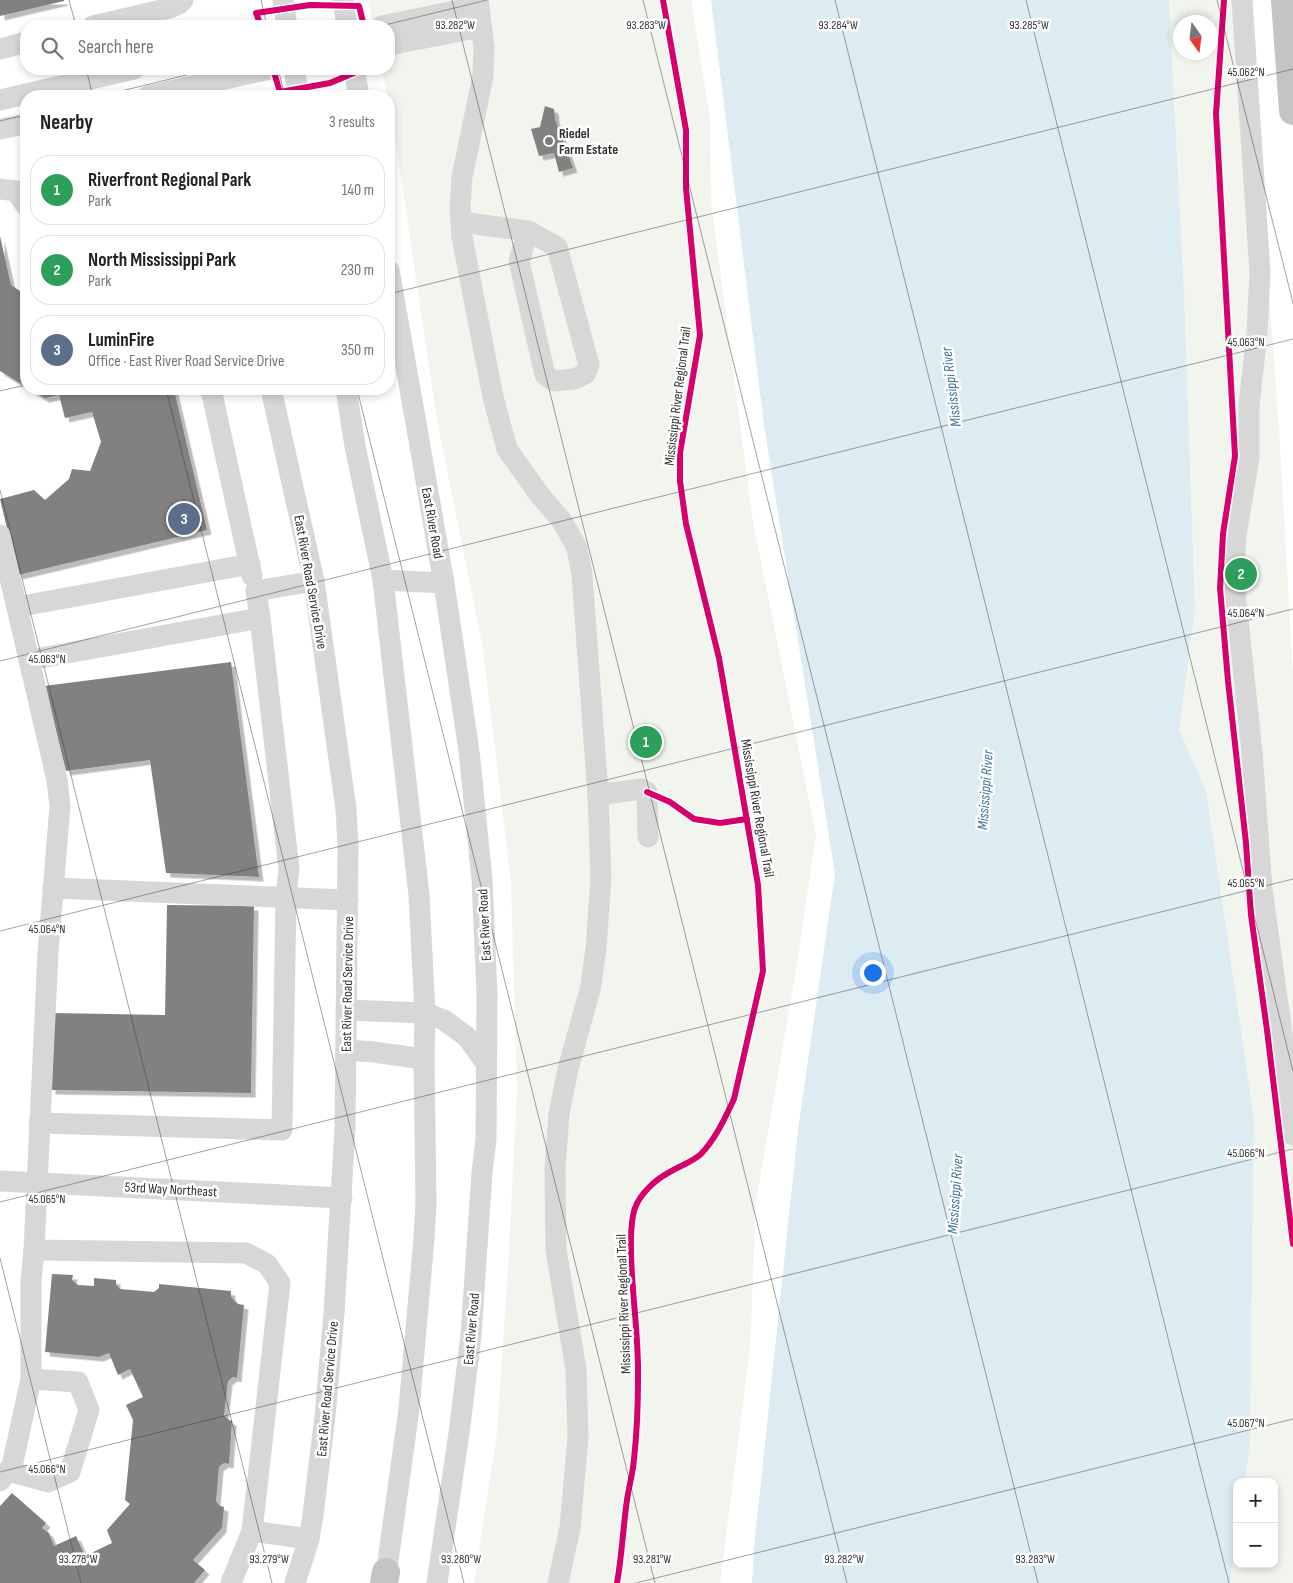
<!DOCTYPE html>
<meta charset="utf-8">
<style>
body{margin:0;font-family:"Sofia Sans Condensed",sans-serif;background:#f2f2f2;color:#222}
.controls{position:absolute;right:15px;bottom:15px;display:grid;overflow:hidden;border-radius:10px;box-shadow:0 2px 8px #0003}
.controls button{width:45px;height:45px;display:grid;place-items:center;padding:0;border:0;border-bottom:1px solid #e0e0e0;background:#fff;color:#222;font:25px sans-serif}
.compass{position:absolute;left:1173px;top:15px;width:45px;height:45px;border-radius:50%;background:#fff;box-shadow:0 2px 8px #0003;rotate:166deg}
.you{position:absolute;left:872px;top:972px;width:18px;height:18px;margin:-12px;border:4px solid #fff;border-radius:50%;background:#1a73e8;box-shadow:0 0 0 8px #1a73e833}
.badge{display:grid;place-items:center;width:32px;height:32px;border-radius:50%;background:#2563eb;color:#fff;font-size:16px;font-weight:700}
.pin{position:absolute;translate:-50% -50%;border:2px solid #fff;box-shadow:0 1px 5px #0006}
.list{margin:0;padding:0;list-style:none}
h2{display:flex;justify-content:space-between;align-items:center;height:65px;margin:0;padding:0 20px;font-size:21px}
h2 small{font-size:16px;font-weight:400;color:#767676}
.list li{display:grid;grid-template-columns:32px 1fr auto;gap:15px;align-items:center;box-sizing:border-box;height:70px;margin:0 10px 10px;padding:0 10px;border:1px solid #e0e0e0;border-radius:20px}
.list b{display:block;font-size:19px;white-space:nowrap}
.list p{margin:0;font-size:16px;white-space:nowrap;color:#767676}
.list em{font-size:16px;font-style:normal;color:#767676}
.icon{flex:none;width:28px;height:28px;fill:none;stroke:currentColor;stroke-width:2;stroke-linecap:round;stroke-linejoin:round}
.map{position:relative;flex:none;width:1293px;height:1583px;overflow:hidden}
.search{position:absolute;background:#fff;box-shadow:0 2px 8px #0003;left:20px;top:20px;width:375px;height:55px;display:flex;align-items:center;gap:12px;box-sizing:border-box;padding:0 18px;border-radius:20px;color:#767676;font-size:19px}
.panel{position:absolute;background:#fff;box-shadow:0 2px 8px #0003;left:20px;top:90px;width:375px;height:305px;border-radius:20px}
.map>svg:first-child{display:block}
</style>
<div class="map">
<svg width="1293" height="1583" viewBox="0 0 1293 1583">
<defs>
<filter id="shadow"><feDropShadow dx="4.5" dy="4.5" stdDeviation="0" flood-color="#0004"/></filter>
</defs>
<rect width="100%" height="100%" fill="#fff"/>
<g fill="#f1f5ed" fill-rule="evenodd">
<polygon points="368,0 691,0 710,118 711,201 752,516 816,835 797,964 756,1202 750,1348 720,1583 474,1583 497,1433 508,1268 517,1090 511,883 483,649 437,420 395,137 389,96 387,96 382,69 389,69 389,26 373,26"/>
<path d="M1169,0H1248L1279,429L1293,674V1583H1230L1237,1533V1564H1274V1482H1245L1250,1443L1254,1119L1206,790L1179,730L1195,609L1184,291ZM1180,22H1210V52H1180Z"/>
</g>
<polygon fill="#ddebf3" points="711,0 1169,0 1184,291 1195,609 1179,730 1206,790 1254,1119 1250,1443 1245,1482 1237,1482 1237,1533 1230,1583 752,1583 754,1548 798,1130 835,874 764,425"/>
<g fill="#818181" filter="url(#shadow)">
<polygon points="0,0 64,0 64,1 0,16"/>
<polygon points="545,106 554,109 555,119 573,168 559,172 554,153 539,156 531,129 540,127"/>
<polygon points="0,236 11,285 26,295 26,387 0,371"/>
<polygon points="29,389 171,389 174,390 207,530 18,575 0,499 34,490 45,500 69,479 72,469 90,471 101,442 92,412 65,418 59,395 45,398"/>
<polygon points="231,662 259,877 166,873 150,760 66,771 44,686"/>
<polygon points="167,905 254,906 251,1093 51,1090 52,1013 165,1015"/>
<polygon points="52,1274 73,1275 72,1280 78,1285 94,1286 94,1278 116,1280 116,1284 120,1289 154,1292 159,1288 159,1284 231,1291 231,1297 238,1304 244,1305 237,1378 233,1377 228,1381 224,1415 229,1420 232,1421 229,1464 224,1463 219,1467 216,1501 220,1506 224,1507 222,1528 193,1560 205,1570 194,1583 0,1583 0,1506 12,1493 46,1523 42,1528 49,1533 54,1546 76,1536 85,1556 112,1543 107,1530 130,1504 125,1500 133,1420 126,1405 143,1397 130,1369 118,1375 109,1353 99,1357 45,1352"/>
</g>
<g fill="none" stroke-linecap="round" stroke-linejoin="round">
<g stroke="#d7d7d7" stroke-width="21">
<polyline points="283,0 287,26"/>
<polyline points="343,0 347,26"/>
<polyline points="478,0 484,47 483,76 462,177 460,207 462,237 493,397 507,449 539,494 562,521 577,548 582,575 598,795 601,878 596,948 591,986 568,1069 559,1114 555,1168 556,1250 576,1369 578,1437 570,1528 558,1583"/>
<polyline points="1242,0 1260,272 1257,333 1249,405 1249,458 1236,535 1234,568 1236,601 1252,752 1262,889 1284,1048 1293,1135"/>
<polyline points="93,26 170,8 179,4 183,0"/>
<polyline points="382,26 479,6"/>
<polyline points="389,45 481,27"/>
<polyline points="0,49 26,42"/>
<polyline points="294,69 299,96"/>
<polyline points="354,69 359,96"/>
<polyline points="148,96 270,69"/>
<polyline points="0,100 134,69"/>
<polyline points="0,129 26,124"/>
<polyline points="0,189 16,191 26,206"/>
<polyline points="461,222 528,231 557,247 589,365 585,374 574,379 554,381 545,375 519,261 528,231"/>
<polyline points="389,270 444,583 469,751 482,879 487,995 486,1139 482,1172 471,1336 459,1433 437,1583"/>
<polyline points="209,389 212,394 252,576"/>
<polyline points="271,389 314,581 346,809 348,844 345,1129 334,1313 325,1416 313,1515 309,1539 295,1583"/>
<polyline points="346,389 355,446 383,580 419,895 425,1013 424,1059 426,1203 424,1238 409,1409 385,1583"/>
<polyline points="0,535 57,780 60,806 48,952 34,1250 31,1281 31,1379 12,1466 0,1481"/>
<polyline points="383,580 444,583"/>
<polyline points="17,607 250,564"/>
<polyline points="29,660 260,618 256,591 314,581"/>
<polyline points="598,795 641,789 647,792 648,837"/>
<polyline points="53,888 348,900"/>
<polyline points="346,1010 425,1013 444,1020 467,1037 486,1063"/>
<polyline points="346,1050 374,1052 424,1059"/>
<polyline points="39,1123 282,1130 286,897 289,869 260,618"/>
<polyline points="0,1181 342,1198"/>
<polyline points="34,1250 246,1253 267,1264 280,1283 252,1531 231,1583"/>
<polyline points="8,1471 48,1482 70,1472 89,1410 78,1382 31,1379"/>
<polyline points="252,1531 309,1539"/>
</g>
<g stroke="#c4c4c4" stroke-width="28">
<polyline points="1285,0 1293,111"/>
<polyline points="384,1583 386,1572"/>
</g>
<defs>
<g id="cycleway">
<polyline points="1224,0 1216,114 1235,456 1223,534 1220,588 1228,681 1246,843 1251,915 1267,1030 1293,1244"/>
<polyline points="261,26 256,13 310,5 359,6 364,26"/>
<polyline points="273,69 280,92 330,83 361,70 370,69"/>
<polyline points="647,792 670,802 694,819 720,823 747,819"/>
<path d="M617,1583C622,1555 623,1528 627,1500C629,1486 633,1473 634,1459C637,1432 638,1405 638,1379C639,1338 632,1296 631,1254C631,1240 630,1222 635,1208C640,1194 655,1180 668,1173C679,1166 691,1163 701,1154C716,1138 725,1118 734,1099L763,971L758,885L719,658L686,524L680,481V453L700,335L686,188V130L663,0"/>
</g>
</defs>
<use href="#cycleway" stroke="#fff" stroke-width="9"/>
<use href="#cycleway" stroke="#d6006c" stroke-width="6"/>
</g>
<path fill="none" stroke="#333" stroke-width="1" stroke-opacity="0.45" d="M69,0L76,26M261,0L267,26M452,0L847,1583M643,0L1038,1583M835,0L1229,1583M1026,0L1293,1071M1217,0L1293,303M381,26L487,0M86,69L93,96M278,69L285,96M101,96L211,69M0,121L26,115M389,294L1293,69M166,389L464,1583M357,389L655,1583M0,391L26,385M0,490L272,1583M0,661L1293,339M0,931L1293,609M0,1202L1293,879M0,1258L81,1583M0,1472L1293,1149M636,1583L1293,1419"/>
<circle fill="#7a7a7a" stroke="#fff" stroke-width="2" cx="549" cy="141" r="5"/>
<g text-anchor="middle" stroke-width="5" stroke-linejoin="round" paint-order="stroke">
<g font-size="14" font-weight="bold" fill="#333" stroke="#fff" text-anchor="start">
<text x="559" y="138">Riedel<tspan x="559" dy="16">Farm Estate</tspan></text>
</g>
<g font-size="14" fill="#333" stroke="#fff">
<text transform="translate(677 396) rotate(-83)" y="5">Mississippi River Regional Trail</text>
<text transform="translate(433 523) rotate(80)" y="5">East River Road</text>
<text transform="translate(311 582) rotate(80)" y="5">East River Road Service Drive</text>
<text transform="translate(758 808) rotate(80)" y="5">Mississippi River Regional Trail</text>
<text transform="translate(484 925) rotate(-93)" y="5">East River Road</text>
<text transform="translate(347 984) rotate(-89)" y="5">East River Road Service Drive</text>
<text transform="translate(171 1189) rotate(3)" y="5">53rd Way Northeast</text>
<text transform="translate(623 1304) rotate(-92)" y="5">Mississippi River Regional Trail</text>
<text transform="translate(471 1329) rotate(-85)" y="5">East River Road</text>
<text transform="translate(327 1389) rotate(-85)" y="5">East River Road Service Drive</text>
</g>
<g font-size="15" font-style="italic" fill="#3f7597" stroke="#fff">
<text transform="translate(951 387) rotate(-97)" y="5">Mississippi River</text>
<text transform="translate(985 790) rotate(-86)" y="5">Mississippi River</text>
<text transform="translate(955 1194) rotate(-86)" y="5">Mississippi River</text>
</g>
</g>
<g font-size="12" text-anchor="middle" fill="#333" stroke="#fff" stroke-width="5" stroke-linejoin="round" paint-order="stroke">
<text x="455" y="29">93.282°W</text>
<text x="646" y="29">93.283°W</text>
<text x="838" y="29">93.284°W</text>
<text x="1029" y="29">93.285°W</text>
<text x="1246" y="76">45.062°N</text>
<text x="1246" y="346">45.063°N</text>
<text x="1246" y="617">45.064°N</text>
<text x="47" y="663">45.063°N</text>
<text x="1246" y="887">45.065°N</text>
<text x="47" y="933">45.064°N</text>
<text x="1246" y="1157">45.066°N</text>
<text x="47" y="1203">45.065°N</text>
<text x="1246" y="1427">45.067°N</text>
<text x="47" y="1473">45.066°N</text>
<text x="78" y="1563">93.278°W</text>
<text x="269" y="1563">93.279°W</text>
<text x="461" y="1563">93.280°W</text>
<text x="652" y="1563">93.281°W</text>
<text x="844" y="1563">93.282°W</text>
<text x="1035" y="1563">93.283°W</text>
</g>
</svg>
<div class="controls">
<button>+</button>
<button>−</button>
</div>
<svg class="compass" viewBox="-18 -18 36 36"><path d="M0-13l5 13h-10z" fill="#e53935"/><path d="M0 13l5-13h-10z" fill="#767676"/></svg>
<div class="you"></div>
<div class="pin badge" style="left:646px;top:742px;background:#2e9e5b">1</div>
<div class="pin badge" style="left:1241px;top:574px;background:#2e9e5b">2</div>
<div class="pin badge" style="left:184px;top:519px;background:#5c6f8a">3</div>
<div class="search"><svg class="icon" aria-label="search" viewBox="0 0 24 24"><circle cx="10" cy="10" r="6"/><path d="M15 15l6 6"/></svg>Search here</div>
<section class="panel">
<h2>Nearby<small>3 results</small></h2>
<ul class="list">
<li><span class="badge" style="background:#2e9e5b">1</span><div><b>Riverfront Regional Park</b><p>Park</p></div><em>140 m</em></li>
<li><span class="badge" style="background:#2e9e5b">2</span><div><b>North Mississippi Park</b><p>Park</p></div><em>230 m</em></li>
<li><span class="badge" style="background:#5c6f8a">3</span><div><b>LuminFire</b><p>Office · East River Road Service Drive</p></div><em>350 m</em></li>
</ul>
</section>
</div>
